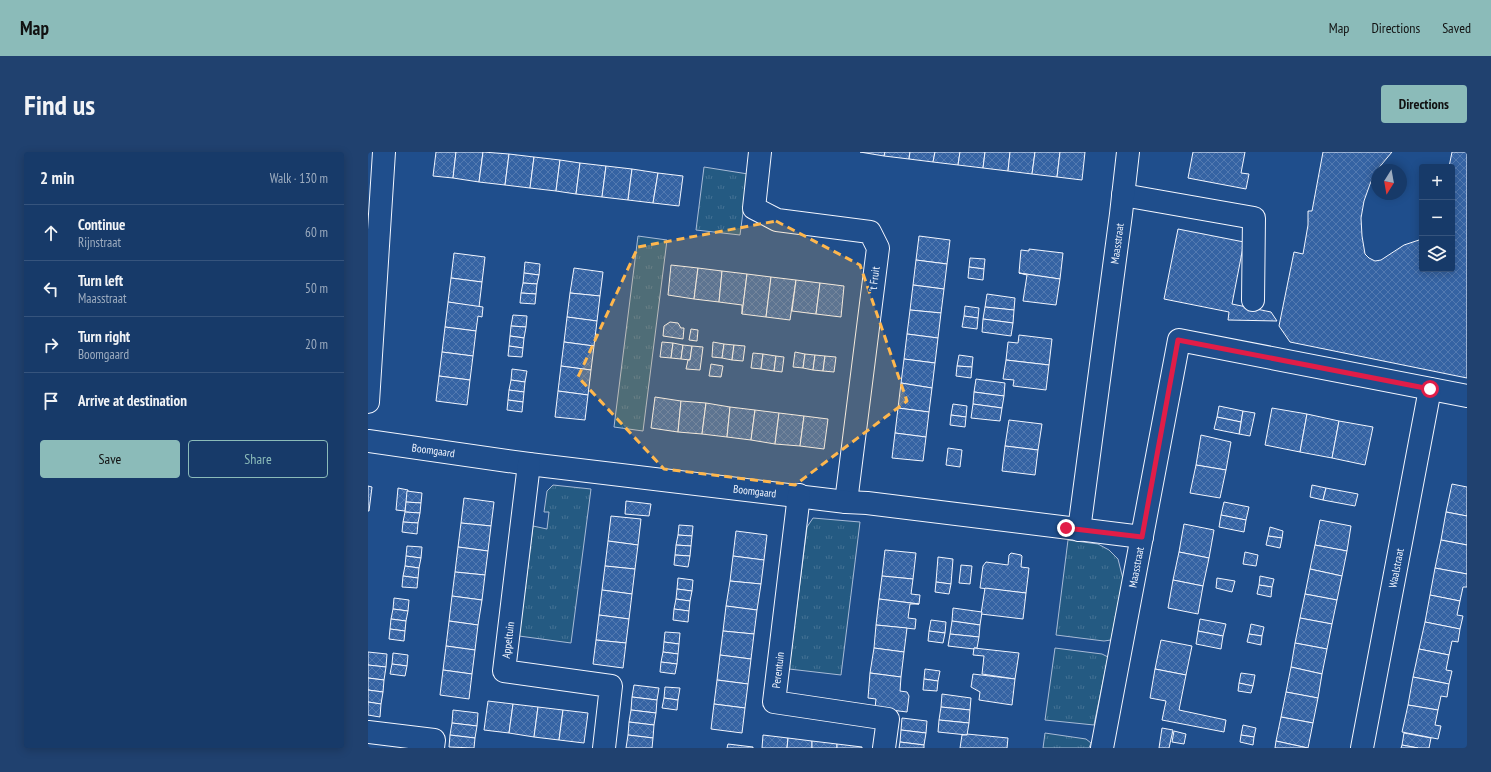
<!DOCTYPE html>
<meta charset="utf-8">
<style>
body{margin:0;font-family:"PT Sans Narrow",sans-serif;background:#20416f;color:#f1f3f6}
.controls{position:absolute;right:12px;top:12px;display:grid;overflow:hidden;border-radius:4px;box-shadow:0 2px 10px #0003}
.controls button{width:36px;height:36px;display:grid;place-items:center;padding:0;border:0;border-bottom:1px solid #36547d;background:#173a69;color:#f1f3f6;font:20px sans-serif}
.compass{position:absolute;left:1003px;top:12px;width:36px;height:36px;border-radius:50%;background:#173a69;box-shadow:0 2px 10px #0003;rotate:191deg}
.stop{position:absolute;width:12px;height:12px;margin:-9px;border:3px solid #e11d48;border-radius:50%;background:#fff}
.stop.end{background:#e11d48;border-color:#fff;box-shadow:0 1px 4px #0008}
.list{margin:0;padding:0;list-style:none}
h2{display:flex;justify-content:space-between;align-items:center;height:52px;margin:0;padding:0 16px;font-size:17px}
h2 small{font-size:13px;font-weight:400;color:#9eadc0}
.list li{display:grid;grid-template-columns:26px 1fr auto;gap:12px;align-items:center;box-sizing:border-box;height:56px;padding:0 16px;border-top:1px solid #36547d}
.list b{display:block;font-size:15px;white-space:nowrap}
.list p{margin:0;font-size:13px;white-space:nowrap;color:#9eadc0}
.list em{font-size:13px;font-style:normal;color:#9eadc0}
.actions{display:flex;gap:8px;padding:12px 16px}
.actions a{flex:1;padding:9px 0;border:1px solid #8bbbb9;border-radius:4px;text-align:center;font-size:14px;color:#8bbbb9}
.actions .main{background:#8bbbb9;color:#111}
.icon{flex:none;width:22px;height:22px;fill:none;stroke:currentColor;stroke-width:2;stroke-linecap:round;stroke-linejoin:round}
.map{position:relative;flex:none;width:1099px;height:596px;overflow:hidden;border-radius:4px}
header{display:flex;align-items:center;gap:24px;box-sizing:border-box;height:56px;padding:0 20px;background:#8bbbb9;color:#111}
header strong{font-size:19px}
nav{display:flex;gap:22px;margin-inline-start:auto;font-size:14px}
.intro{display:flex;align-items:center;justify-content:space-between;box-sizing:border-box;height:96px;padding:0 24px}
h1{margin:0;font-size:28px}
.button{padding:10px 18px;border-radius:4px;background:#8bbbb9;color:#111;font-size:14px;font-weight:700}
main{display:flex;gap:24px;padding:0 24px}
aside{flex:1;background:#173a69;border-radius:4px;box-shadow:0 2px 10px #0003}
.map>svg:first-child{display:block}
</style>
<header>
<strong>Map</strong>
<nav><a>Map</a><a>Directions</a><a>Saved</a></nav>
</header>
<div class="intro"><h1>Find us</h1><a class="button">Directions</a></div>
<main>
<aside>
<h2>2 min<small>Walk · 130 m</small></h2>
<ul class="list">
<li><svg class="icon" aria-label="ahead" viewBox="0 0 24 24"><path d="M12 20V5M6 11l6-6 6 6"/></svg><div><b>Continue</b><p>Rijnstraat</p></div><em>60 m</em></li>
<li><svg class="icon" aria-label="left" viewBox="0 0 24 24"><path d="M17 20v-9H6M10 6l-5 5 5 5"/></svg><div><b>Turn left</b><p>Maasstraat</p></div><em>50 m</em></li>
<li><svg class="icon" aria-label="right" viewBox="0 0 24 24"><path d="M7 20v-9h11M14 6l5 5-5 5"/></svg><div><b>Turn right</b><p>Boomgaard</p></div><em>20 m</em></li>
<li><svg class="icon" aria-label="arrive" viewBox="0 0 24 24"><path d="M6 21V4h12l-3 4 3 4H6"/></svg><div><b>Arrive at destination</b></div></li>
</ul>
<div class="actions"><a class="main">Save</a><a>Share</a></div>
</aside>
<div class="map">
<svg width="1099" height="596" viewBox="0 0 1099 596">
<defs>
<pattern id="grass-tufts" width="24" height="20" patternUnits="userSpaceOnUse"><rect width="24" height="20" fill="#245a82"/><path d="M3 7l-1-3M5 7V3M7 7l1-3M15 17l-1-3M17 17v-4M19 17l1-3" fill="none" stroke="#447295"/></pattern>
<pattern id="building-cross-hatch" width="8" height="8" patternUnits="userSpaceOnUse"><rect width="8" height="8" fill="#3563a3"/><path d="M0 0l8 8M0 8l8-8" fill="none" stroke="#537ab1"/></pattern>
</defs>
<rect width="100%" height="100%" fill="#1f4e8c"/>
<g fill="url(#grass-tufts)" stroke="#a8bbd7">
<polygon points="336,15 380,22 372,83 328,78"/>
<polygon points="270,84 299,88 275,279 246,275"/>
<polygon points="185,333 223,337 203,491 151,484 165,374 179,377 181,360 176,360 179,339"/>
<polygon points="445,366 492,370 473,523 421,517 439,375"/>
<polygon points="700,388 730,392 741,398 750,407 755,427 743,488 736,489 688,483"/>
<polygon points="687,496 734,502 740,505 726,573 677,568"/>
<polygon points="677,581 718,587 723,591 721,596 675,596"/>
</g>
<g fill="url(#building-cross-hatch)" stroke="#f2f6ff">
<polygon points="68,0 88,0 85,26 65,24"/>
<polygon points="88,0 115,0 111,30 85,26"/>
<polygon points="115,0 141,2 137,33 111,30"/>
<polygon points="492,0 517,0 516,4"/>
<polygon points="517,0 542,0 541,7 516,4"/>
<polygon points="542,0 567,0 565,10 541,7"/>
<polygon points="567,0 592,0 590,13 565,10"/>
<polygon points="592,0 617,0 615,16 590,13"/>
<polygon points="617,0 642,0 640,19 615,16"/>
<polygon points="642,0 667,0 664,22 640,19"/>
<polygon points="667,0 692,0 689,25 664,22"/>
<polygon points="692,0 717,0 714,28 689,25"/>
<polygon points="825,0 877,0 873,21 881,22 878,37 820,26"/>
<polygon points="955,0 1024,0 1009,18 1002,32 996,49 993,66 994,84 997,102 1001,106 1007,109 1013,108 1036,93 1054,87 1054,117 1084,117 1084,15 1081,15 1084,0 1099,0 1099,226 922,190 911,174 926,100 935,102 940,73 940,59 944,59"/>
<polygon points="141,2 166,5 162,36 137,33"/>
<polygon points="166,5 192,8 188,39 162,36"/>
<polygon points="192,8 212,11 208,42 188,39"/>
<polygon points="212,11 238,14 234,45 208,42"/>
<polygon points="238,14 264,17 260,48 234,45"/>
<polygon points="264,17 290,21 285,51 260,48"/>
<polygon points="290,21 315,24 311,54 285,51"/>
<polygon points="810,77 876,90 864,152 903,160 909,169 860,168 861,160 796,147"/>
<polygon points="551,84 582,88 579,112 548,108"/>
<polygon points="661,97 695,101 692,127 651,121 653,98 661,99"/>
<polygon points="86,101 117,105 114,130 83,126"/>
<polygon points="602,106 617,107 616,117 601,115"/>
<polygon points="548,108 579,112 576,137 545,133"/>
<polygon points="157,110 172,112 171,123 156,121"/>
<polygon points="303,113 330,116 326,147 300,143"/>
<polygon points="601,115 616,117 615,128 600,126"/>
<polygon points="206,116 235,120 232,144 202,141"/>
<polygon points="330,116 354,119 351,150 326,147"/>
<polygon points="354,119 379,122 374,162 374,153 351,150"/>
<polygon points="156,121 171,123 169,132 155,131"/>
<polygon points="651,121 692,127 688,153 655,149 659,123"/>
<polygon points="379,122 403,125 398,165 374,162"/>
<polygon points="403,125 428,128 422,168 398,165"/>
<polygon points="83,126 114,130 111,155 80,150"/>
<polygon points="428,128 452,131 448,162 424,159"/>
<polygon points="155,131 169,132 168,142 153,141"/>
<polygon points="452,131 476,134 473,165 448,162"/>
<polygon points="545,133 576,137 573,161 542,158"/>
<polygon points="153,141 168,142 167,152 152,151"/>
<polygon points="202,141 232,144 229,169 199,165"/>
<polygon points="619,142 647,146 646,158 617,155"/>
<polygon points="80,150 115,155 114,165 110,164 108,179 77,175"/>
<polygon points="597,154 611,156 610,166 596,164"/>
<polygon points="617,155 646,158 645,171 615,167"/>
<polygon points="542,158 573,161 570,186 539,182"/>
<polygon points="145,163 159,164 158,175 143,174"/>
<polygon points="596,164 610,166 609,177 594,175"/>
<polygon points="199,165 229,169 226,194 196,190"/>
<polygon points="615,167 645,171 643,184 614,180"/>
<polygon points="302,170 310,171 313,176 316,176 315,187 295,184 296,174"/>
<polygon points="143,174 158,175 156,186 142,184"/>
<polygon points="77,175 108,179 105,204 74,200"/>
<polygon points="323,177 330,178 329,189 321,188"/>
<polygon points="539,182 570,186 567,211 536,207"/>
<polygon points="651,183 684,187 681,213 638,208 640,190 650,191"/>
<polygon points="142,184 156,186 155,196 141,194"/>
<polygon points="196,190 226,194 223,218 193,214"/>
<polygon points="294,190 305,191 303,206 292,205"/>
<polygon points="345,190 356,192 354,206 344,205"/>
<polygon points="305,191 315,193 313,207 303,206"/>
<polygon points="356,192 366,193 364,208 354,206"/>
<polygon points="315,193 324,194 322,208 313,207"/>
<polygon points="366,193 377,194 375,209 364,208"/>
<polygon points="141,194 155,196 154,205 140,204"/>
<polygon points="324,194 335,195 332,218 318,217 320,208 322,208"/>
<polygon points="74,200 105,204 102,228 71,224"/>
<polygon points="427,200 437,202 435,216 425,215"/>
<polygon points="385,201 395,202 393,217 383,216"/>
<polygon points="395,202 408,204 406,219 393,217"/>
<polygon points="437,202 447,203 445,218 435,216"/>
<polygon points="447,203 457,204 455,219 445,218"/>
<polygon points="591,203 605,205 604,215 589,214"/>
<polygon points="408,204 416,205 414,220 406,219"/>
<polygon points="457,204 468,205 466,220 455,219"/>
<polygon points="536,207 567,211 564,236 533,231"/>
<polygon points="638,208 681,213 678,238 645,234 646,228 635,227"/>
<polygon points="343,212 355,214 353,225 341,224"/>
<polygon points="193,214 223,218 220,243 190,239"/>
<polygon points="589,214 604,215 603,226 588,224"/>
<polygon points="144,217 159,219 157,230 143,228"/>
<polygon points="71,224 102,228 99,253 68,249"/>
<polygon points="608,227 637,231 636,244 606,240"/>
<polygon points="143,228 157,230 156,240 141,238"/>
<polygon points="533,231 564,236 561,260 530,256"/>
<polygon points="141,238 156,240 155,250 140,248"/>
<polygon points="190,239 220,243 217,268 187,265"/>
<polygon points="606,240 636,244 634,256 605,252"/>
<polygon points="287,245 313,249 310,280 283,276"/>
<polygon points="140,248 155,250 154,260 139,258"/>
<polygon points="313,249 338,251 334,282 310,280"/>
<polygon points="338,251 362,255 359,285 334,282"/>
<polygon points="585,252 599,254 598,265 583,263"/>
<polygon points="605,252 634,256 632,269 603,266"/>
<polygon points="851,254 875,259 873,270 849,265"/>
<polygon points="362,255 387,258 383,288 359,285"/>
<polygon points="530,256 561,260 558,285 527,281"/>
<polygon points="904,256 939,262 932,300 897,293"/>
<polygon points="387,258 411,261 407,292 383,288"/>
<polygon points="875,259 887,261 882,284 871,282"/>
<polygon points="411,261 436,264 432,294 407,292"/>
<polygon points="939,262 971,269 964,306 932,300"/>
<polygon points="583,263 598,265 597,275 582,273"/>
<polygon points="436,264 460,267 456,297 432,294"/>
<polygon points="849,265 873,270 871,282 846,277"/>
<polygon points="641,268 674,272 670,298 637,294"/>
<polygon points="971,269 1005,275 997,313 964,306"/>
<polygon points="527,281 558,285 555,309 524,306"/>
<polygon points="833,283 863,290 858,318 828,313"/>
<polygon points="637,294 670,298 667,323 634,319"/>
<polygon points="580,296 594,298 592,315 578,313"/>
<polygon points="828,313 858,318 852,346 822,341"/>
<polygon points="1084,332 1099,335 1099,364 1078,360"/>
<polygon points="944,333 958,336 955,348 942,345"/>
<polygon points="0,334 4,335 1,359 0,359"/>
<polygon points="30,336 40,338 37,359 28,358"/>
<polygon points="958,336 990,342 987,354 955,348"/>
<polygon points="39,339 54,341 53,351 38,350"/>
<polygon points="96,346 126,350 123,374 93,371"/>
<polygon points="258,349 283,352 281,364 257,362"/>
<polygon points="38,350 53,351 52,361 37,360"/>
<polygon points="856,350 881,355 878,368 853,363"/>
<polygon points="37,360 52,361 50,371 35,370"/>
<polygon points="1078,360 1099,364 1099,393 1073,388"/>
<polygon points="853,363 878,368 876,380 851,375"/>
<polygon points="243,364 273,367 270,393 240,389"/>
<polygon points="952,368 983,374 979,399 947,393"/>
<polygon points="35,370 50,371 49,382 34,380"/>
<polygon points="93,371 123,374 120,399 90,395"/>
<polygon points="816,372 846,378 841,406 811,400"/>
<polygon points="311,373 325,374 324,384 310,383"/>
<polygon points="902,375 915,379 914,386 900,384"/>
<polygon points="368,379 399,383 396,408 365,404"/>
<polygon points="310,383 324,384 323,394 308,393"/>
<polygon points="900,384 914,386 912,396 898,393"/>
<polygon points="1073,388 1099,393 1099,422 1067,416"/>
<polygon points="240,389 270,393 267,417 237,414"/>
<polygon points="308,393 323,394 322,404 307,403"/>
<polygon points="947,393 979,399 974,424 942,417"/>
<polygon points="39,394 54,395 53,406 38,404"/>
<polygon points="90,395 120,399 117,423 87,420"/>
<polygon points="517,398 548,401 545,427 514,424"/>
<polygon points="811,400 841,406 835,434 805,428"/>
<polygon points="877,400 890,403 888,414 875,412"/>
<polygon points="643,401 653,403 654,404 653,415 661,416 658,441 612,436 615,414 618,410 640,413 641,403"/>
<polygon points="307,403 322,404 320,415 306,413"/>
<polygon points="38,404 53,406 51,416 37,414"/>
<polygon points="365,404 396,408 393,432 362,429"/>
<polygon points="570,405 585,407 583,432 568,430"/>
<polygon points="593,413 604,414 602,432 591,431"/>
<polygon points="37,414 51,416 50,426 35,424"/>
<polygon points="237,414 267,417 264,442 234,438"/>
<polygon points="1067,416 1099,422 1099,435 1095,435 1092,449 1062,443"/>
<polygon points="942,417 974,424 969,448 937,442"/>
<polygon points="87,420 117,423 114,448 84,444"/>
<polygon points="35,424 50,426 49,436 34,435"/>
<polygon points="514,424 545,427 543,442 552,443 551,452 511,447"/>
<polygon points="892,424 906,427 904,435 891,433"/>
<polygon points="310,426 325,428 324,439 309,437"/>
<polygon points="849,426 867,429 864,440 848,436"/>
<polygon points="805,428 835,434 830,462 800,456"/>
<polygon points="362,429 393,432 389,458 358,454"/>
<polygon points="568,430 583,432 581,442 567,440"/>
<polygon points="891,433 904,435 903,445 889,442"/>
<polygon points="617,436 658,441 655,467 613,462"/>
<polygon points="309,437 324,439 322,449 308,447"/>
<polygon points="234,438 264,442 261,467 231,463"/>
<polygon points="937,442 969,448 964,472 932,466"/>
<polygon points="1062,443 1092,449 1089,463 1095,464 1092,477 1057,470"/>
<polygon points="84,444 114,448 110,473 81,469"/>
<polygon points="26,446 41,448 40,459 25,457"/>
<polygon points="308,447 322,449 321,459 306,457"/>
<polygon points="511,447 551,452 542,452 540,466 548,467 547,477 508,473"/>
<polygon points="358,454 389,458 386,482 355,479"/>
<polygon points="585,456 614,460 612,473 584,469"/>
<polygon points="25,457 40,459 38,469 23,467"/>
<polygon points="306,457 321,459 320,470 305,468"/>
<polygon points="231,463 261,467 258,491 228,488"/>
<polygon points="932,466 964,472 959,497 927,491"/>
<polygon points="23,467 38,469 37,479 22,477"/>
<polygon points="832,467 858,472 855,484 830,479"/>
<polygon points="563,468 578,470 577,481 561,479"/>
<polygon points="81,469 110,473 107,498 78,494"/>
<polygon points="584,469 612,473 611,485 582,482"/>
<polygon points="1057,470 1092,477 1090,490 1084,489 1081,503 1051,497"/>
<polygon points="883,472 896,475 894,484 881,482"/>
<polygon points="508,473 539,476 536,500 506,496"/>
<polygon points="22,477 37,479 36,489 21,487"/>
<polygon points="355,479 386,482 383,507 352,503"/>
<polygon points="561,479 577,481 575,491 560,489"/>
<polygon points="830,479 855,484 853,497 828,492"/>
<polygon points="297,480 312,481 311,492 296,490"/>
<polygon points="582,482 611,485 609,496 606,496 606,497 580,494"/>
<polygon points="881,482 894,484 893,493 879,490"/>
<polygon points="228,488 258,491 255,516 225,512"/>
<polygon points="793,488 824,494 818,523 787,517"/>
<polygon points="296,490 311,492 310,502 295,500"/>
<polygon points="927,491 959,497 954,522 923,515"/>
<polygon points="78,494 107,498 104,522 75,518"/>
<polygon points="506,496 536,500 533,525 502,521"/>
<polygon points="606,496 651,501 647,527 614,522 616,504 605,503"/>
<polygon points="1051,497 1081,503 1078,518 1084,519 1081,532 1045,525"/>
<polygon points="0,500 19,502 18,515 0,513"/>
<polygon points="295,500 310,502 309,512 293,510"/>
<polygon points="25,501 40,503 39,514 24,512"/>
<polygon points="352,503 383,507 380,532 349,528"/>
<polygon points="293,510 309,512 307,522 292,520"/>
<polygon points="24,512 39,514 37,524 22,522"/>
<polygon points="0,513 18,515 16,528 0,526"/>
<polygon points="923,515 954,522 950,546 918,540"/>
<polygon points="557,517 572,519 570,529 556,527"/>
<polygon points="787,517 818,523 811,558 858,568 856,580 794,568 798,549 782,546"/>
<polygon points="75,518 104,522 101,547 72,543"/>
<polygon points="502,521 533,525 532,539 539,540 541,544 539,560 507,556 508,547 500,546"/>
<polygon points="873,521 887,523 885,534 871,531"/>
<polygon points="605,522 647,527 644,553 611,548 612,540 603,535"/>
<polygon points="1045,525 1081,532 1079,545 1073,544 1070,558 1040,553"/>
<polygon points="0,526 16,528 15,540 0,538"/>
<polygon points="556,527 570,529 569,539 555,538"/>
<polygon points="349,528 380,532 377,556 346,552"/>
<polygon points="871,531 885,534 883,541 870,539"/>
<polygon points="266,533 291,536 289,548 264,545"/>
<polygon points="297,535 312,536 310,548 296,546"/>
<polygon points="0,538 15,540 13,552 0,550"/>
<polygon points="918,540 950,546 945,571 913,565"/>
<polygon points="574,542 603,546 602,558 573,555"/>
<polygon points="264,545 289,548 288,561 263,558"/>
<polygon points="296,546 310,548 309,558 294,556"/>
<polygon points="120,549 145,552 141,581 116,578"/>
<polygon points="0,550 13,552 12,565 0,563"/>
<polygon points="145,552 170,555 166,585 141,581"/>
<polygon points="346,552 377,556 374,581 343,577"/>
<polygon points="1040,553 1070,558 1067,573 1073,574 1070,587 1034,580"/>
<polygon points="170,555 195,558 191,588 166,585"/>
<polygon points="573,555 602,558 601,571 571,568"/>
<polygon points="85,558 110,561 109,574 84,571"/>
<polygon points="195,558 220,561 216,591 191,588"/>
<polygon points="263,558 288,561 286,573 261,570"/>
<polygon points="913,565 945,571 940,596 908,589"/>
<polygon points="534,566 559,569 558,581 533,578"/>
<polygon points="571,568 601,571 599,583 570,580"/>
<polygon points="261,570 286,573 285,586 260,583"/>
<polygon points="84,571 109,574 107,586 82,583"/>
<polygon points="875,573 888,576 886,585 873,583"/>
<polygon points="794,576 805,578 801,596 791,596"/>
<polygon points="533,578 558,581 556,593 532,590"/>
<polygon points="806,579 818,582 816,592 804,590"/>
<polygon points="1036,581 1063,586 1061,596 1050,596 1034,593"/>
<polygon points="599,582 640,586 639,596 592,596 594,583 599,583"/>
<polygon points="82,583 107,586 106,596 81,595"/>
<polygon points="260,583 285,586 284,596 258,596"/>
<polygon points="395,583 420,586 419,596 394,596"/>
<polygon points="873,583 886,585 885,593 872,590"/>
<polygon points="420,586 444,589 444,596 419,596"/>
<polygon points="444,589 469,592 469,596 444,596"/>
<polygon points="908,589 940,596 907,596"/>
<polygon points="532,590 556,593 556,596 531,596"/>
<polygon points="360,592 385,595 385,596 359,596"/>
<polygon points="469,592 494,595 494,596 469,596"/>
<polygon points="1034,593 1050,596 1033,596"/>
</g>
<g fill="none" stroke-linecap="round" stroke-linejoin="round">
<defs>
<g id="minor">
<polyline points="392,0 386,56 409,68 502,80 510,96 478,350"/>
<polyline points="755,43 886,66 885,148"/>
<polyline points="0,250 16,0"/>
<path id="s1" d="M0,289L161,312L478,350L499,351L774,385"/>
<polyline points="161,312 136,519 243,534 236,596"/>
<polyline points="431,343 406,550 520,567 516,596"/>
<path id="s2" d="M711,378L753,62L760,0"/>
<polyline points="0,580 66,588 65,596"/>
<path id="s3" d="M734,596L811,188L1099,244"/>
<path id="s4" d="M994,596L1062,237"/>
</g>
</defs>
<use href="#minor" stroke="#f2f6ff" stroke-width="24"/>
<use href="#minor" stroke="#1f4e8c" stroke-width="22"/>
</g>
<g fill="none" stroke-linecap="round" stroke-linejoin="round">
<polyline stroke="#e11d48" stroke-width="5" points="698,376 774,385 810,188 1062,237"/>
</g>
<path fill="#ffb74d" fill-opacity="0.2" stroke="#ffb74d" stroke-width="3" stroke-dasharray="8 5" stroke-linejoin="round" d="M408,69L492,113L539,249L427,333L296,317L210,225L270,95Z"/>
<g text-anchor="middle" stroke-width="3" stroke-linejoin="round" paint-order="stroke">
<g font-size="11" fill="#f2f6ff" stroke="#1f4e8c">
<text dy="4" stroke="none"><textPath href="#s2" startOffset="289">Maasstraat</textPath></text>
<text transform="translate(506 127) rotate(-83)" y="4">'t Fruit</text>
<text dy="4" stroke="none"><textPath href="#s1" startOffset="66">Boomgaard</textPath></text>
<text dy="4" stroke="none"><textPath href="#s1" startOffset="390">Boomgaard</textPath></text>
<text dy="4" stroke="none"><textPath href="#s3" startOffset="184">Maasstraat</textPath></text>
<text dy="4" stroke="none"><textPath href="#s4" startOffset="183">Waalstraat</textPath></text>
<text transform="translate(140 488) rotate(-83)" y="4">Appeltuin</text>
<text transform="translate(410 518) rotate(-83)" y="4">Perentuin</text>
</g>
</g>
</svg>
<div class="controls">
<button>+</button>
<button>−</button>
<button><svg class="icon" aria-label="layers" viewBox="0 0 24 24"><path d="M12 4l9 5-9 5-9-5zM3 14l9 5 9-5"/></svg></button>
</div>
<svg class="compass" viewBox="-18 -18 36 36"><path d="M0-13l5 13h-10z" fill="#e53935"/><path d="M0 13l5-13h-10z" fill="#9eadc0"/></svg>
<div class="stop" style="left:1062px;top:237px"></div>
<div class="stop end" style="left:698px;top:376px"></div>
</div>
</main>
